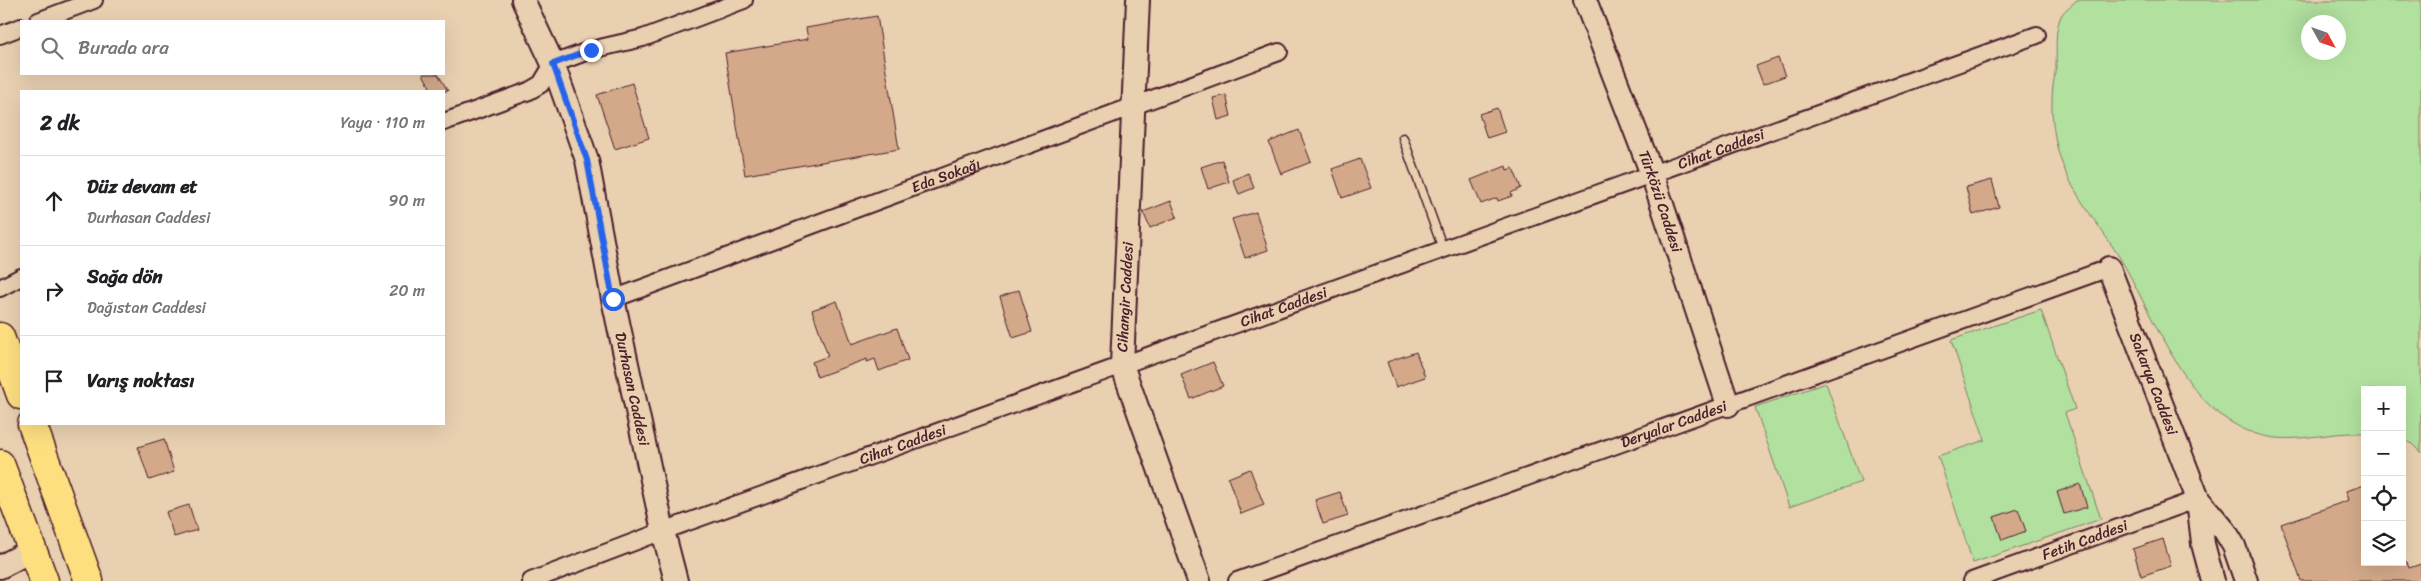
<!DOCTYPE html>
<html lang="tr">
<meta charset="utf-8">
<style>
body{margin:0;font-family:Sriracha,sans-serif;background:#f6f6f6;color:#202124}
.controls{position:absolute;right:15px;bottom:15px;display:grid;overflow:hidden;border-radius:0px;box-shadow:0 5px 20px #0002}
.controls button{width:45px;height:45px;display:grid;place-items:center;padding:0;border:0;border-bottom:1px solid #e0e0e0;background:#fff;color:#202124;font:25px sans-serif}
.compass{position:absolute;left:2301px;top:15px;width:45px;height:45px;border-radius:50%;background:#fff;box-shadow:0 5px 20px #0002;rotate:130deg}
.stop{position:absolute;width:15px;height:15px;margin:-11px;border:4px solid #2563eb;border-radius:50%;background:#fff}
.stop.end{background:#2563eb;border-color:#fff;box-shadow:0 1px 5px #0008}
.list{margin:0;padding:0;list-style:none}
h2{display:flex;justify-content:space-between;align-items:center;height:65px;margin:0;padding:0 20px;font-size:21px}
h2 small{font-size:16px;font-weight:400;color:#757577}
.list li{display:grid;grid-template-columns:32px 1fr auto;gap:15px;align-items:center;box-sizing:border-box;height:90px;padding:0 20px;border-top:1px solid #e0e0e0}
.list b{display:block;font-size:19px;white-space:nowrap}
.list p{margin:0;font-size:16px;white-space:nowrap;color:#757577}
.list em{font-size:16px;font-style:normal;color:#757577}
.icon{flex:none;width:28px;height:28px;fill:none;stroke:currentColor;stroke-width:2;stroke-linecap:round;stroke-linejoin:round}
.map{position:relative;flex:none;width:2421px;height:581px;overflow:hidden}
.search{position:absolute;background:#fff;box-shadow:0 5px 20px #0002;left:20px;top:20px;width:425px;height:55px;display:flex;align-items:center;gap:12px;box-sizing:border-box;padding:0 18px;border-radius:0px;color:#757577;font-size:19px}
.panel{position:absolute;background:#fff;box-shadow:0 5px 20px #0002;left:20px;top:90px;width:425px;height:335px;border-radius:0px}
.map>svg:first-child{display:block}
</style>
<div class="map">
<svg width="2421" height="581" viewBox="0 0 2421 581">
<rect width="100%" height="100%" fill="#e9d0b1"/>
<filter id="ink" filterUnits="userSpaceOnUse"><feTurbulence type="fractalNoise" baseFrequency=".02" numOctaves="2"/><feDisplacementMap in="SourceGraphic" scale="10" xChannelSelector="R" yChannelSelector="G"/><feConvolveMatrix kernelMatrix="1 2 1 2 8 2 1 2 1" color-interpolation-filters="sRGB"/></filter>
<g filter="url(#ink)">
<g fill="#b1e09f" stroke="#7e8065" fill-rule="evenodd">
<path d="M2077,0H2421V453L2411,443L2402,440V390H2365V433C2312,431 2280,453 2229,421C2184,393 2153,319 2128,272C2110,238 2082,208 2066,173C2056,152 2051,121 2052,99C2052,87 2055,76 2056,65C2057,49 2054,31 2061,16C2064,10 2072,5 2077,0ZM2338,22V52H2308V22Z"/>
<polygon points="2041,310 2075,409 2065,413 2101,519 1973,563 1938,456 1985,440 1951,340"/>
<polygon points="1826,383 1861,482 1789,507 1755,407"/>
</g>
<g fill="#d3a98a" stroke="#4a1f2b">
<polygon points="877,16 899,149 745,175 725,53 808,39 806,28"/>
<polygon points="1778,58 1785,76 1763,84 1756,66"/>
<polygon points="423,74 438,74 448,91 432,91"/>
<polygon points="632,83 649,138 615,149 597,95"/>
<polygon points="1226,95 1231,116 1218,120 1213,98"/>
<polygon points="1497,108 1505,132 1487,138 1479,114"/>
<polygon points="1299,130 1311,162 1281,174 1269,142"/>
<polygon points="1360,159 1371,188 1342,198 1332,169"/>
<polygon points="1222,160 1229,182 1208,189 1201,167"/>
<polygon points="1506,166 1507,170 1513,168 1521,188 1511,193 1512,196 1498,201 1497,198 1481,204 1471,180"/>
<polygon points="1248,173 1254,188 1239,194 1233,180"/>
<polygon points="1992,180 1999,207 1973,215 1966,187"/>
<polygon points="1171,201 1177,217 1150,228 1143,212"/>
<polygon points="1256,212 1268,250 1245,258 1232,219"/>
<polygon points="1019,290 1032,332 1013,338 1000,297"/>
<polygon points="837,301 852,344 897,328 908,360 879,371 875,359 867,362 867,359 817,377 812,362 828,356 812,310"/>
<polygon points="1416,352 1425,377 1396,387 1387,362"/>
<polygon points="1213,362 1223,386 1191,399 1181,375"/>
<polygon points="164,439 174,472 149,480 138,447"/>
<polygon points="1250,469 1264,505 1241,514 1228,478"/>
<polygon points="2080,484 2087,507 2064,514 2057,492"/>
<polygon points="2365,485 2365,562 2407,562 2409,568 2421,564 2421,581 2301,581 2281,524 2349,500 2346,491"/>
<polygon points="1340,492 1348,516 1323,524 1315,500"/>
<polygon points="189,505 197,530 174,537 166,512"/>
<polygon points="2018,509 2026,531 2002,540 1994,517"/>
<polygon points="2163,539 2171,566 2141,576 2133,549"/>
</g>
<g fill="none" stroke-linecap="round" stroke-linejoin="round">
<defs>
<polyline id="lane" points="1403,138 1443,249"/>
<g id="street">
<polyline points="38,21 94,0"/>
<polyline points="0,35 21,27"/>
<polyline points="444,122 529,91 541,84 553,64 591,50 643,38 744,0"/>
<polyline points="0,288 21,277"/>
<path id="s1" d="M613,299L1279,52"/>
<path id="s2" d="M531,581L663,531L2037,35"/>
<path id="s3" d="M1237,581L2109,268"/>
<path id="s4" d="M1972,581L2198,499"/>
</g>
<g id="secondary">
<path id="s5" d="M523,0L553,64L587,160L613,299L663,531L676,581"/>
<polyline points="1138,0 1122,365 1199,581"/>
<path id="s6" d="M1585,0L1652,174L1728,405"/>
<path id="s7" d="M2109,268L2198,499L2203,544L2213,581"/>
<polyline points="2198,499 2225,531 2234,546 2246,581"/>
<polyline points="0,567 32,550"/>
</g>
<g id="highway">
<polyline points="0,337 21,395"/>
<polyline points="32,424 89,581"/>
<polyline points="0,464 44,581"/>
</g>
</defs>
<use href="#lane" stroke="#4a1f2b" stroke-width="11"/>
<use href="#street" stroke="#4a1f2b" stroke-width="20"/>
<use href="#secondary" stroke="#4a1f2b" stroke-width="26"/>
<use href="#highway" stroke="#4a1f2b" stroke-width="31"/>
<use href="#lane" stroke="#e9d0b1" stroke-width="8"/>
<use href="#street" stroke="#e9d0b1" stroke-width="16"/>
<use href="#secondary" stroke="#e9d0b1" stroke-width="22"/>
<use href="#highway" stroke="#fedf80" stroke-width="28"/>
</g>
</g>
<g fill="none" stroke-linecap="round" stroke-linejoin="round" filter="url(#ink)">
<polyline stroke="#2563eb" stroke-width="6" points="591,50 553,64 587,160 613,299"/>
</g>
<g text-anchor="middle" stroke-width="5" stroke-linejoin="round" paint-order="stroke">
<g font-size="15" fill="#4a1f2b" stroke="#e9d0b1">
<text dy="5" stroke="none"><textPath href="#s2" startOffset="1266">Cihat Caddesi</textPath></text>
<text dy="5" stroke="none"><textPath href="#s1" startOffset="355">Eda Sokağı</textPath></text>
<text dy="5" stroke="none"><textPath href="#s6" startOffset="215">Türközü Caddesi</textPath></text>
<text transform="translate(1125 297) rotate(-87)" y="5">Cihangir Caddesi</text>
<text dy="5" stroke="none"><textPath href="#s2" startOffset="801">Cihat Caddesi</textPath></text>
<text dy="5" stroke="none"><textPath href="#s7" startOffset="124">Sakarya Caddesi</textPath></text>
<text dy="5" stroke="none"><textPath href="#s5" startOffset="406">Durhasan Caddesi</textPath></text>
<text dy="5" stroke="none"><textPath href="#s3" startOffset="464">Deryalar Caddesi</textPath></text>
<text dy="5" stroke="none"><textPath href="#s2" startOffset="396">Cihat Caddesi</textPath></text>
<text dy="5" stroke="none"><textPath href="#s4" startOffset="120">Fetih Caddesi</textPath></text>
</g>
</g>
</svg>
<div class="controls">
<button>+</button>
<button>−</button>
<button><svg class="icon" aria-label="locate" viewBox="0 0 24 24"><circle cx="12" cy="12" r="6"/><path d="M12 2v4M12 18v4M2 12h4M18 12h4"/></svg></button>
<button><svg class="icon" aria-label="layers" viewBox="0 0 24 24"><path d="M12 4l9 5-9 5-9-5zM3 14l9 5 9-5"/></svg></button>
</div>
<svg class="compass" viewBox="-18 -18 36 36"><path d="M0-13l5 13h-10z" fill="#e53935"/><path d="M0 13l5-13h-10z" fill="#757577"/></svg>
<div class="stop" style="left:613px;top:299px"></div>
<div class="stop end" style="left:591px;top:50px"></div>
<div class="search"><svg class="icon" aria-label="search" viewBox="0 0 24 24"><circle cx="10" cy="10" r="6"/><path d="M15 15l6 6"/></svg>Burada ara</div>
<section class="panel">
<h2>2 dk<small>Yaya · 110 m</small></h2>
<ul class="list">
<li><svg class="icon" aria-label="ahead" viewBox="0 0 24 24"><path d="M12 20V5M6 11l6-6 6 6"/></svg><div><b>Düz devam et</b><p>Durhasan Caddesi</p></div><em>90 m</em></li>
<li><svg class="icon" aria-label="right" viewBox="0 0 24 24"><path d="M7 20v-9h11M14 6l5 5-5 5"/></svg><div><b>Sağa dön</b><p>Dağıstan Caddesi</p></div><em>20 m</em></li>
<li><svg class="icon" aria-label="arrive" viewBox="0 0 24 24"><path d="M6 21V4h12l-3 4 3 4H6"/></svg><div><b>Varış noktası</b></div></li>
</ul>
</section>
</div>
